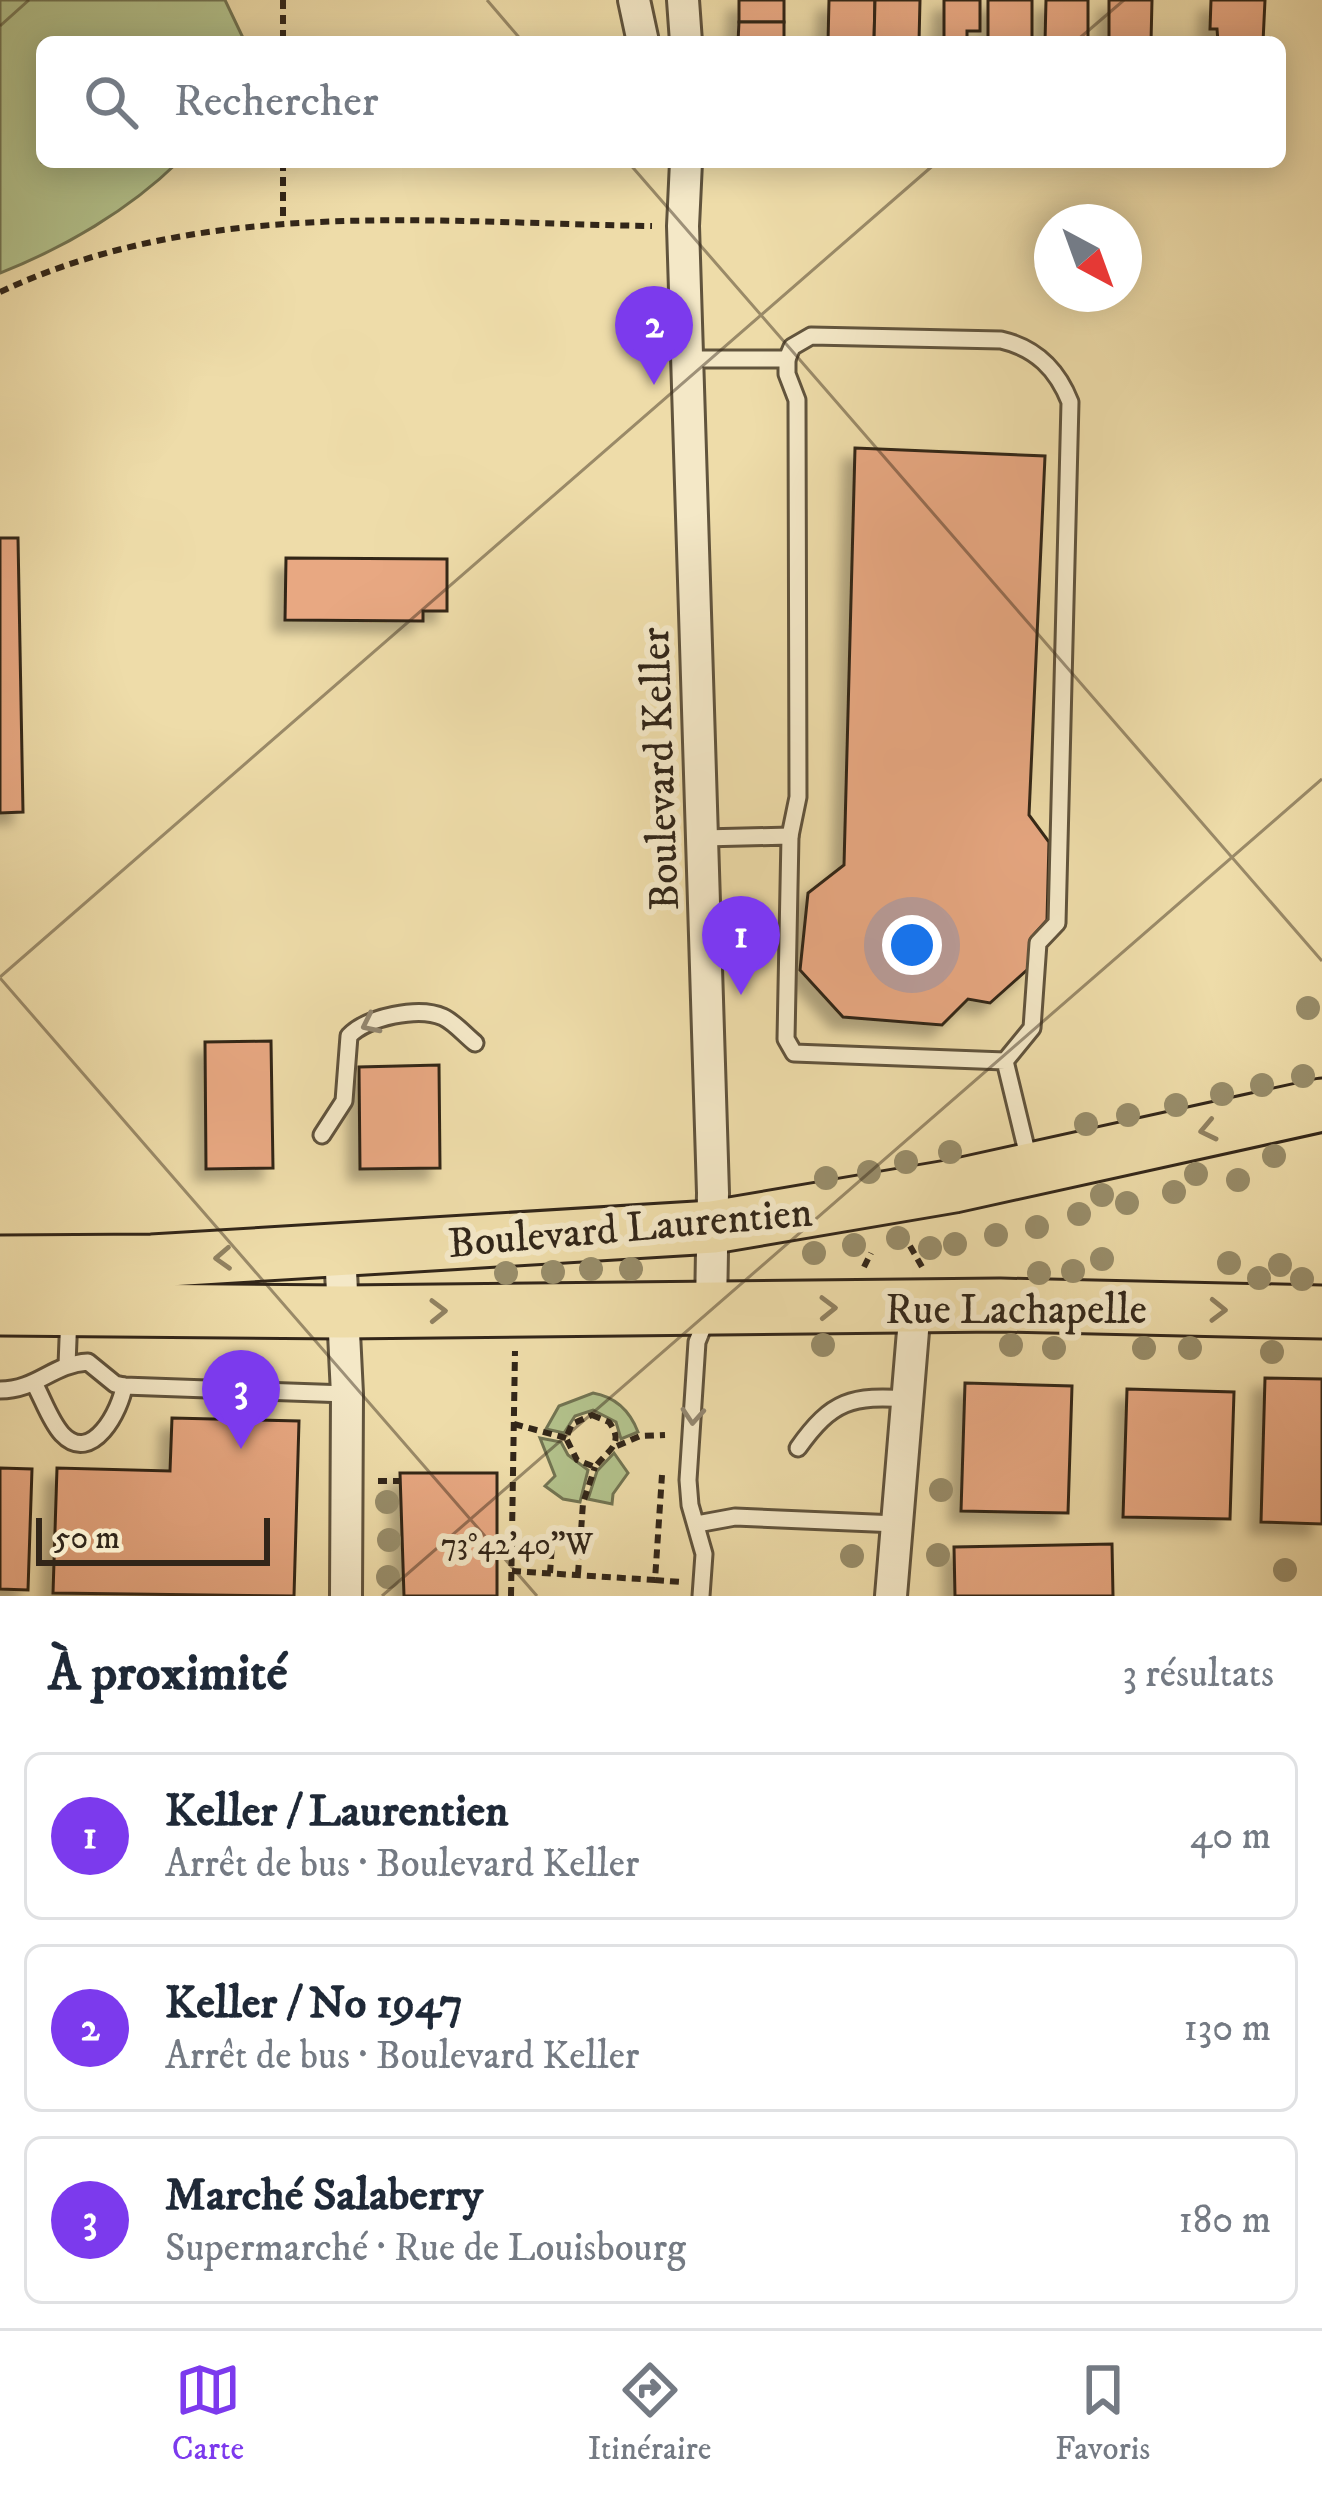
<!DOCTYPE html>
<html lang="fr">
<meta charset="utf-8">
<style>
body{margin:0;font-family:"IM FELL DW Pica",serif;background:#f6f6f7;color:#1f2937}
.compass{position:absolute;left:1034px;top:204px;width:108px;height:108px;border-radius:50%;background:#fff;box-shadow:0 6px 30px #0003;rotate:139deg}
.scale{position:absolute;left:36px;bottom:30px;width:234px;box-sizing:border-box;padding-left:12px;border:6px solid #322619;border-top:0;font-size:33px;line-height:42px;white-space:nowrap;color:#322619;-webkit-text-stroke:9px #f4e8c7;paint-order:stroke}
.you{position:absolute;left:912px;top:945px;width:42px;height:42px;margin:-30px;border:9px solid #fff;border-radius:50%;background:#1a73e8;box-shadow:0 0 0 18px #1a73e833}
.badge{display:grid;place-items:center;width:78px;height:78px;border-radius:50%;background:#7c3aed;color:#fff;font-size:39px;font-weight:700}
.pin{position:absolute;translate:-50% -99px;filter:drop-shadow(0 3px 6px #0008)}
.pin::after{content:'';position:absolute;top:63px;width:42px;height:36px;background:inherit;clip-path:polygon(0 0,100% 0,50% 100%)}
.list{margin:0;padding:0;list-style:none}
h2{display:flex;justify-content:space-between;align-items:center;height:156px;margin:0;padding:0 48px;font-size:51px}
h2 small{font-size:39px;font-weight:400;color:#747a83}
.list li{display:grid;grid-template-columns:78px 1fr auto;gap:36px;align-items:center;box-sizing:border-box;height:168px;margin:0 24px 24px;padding:0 24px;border:3px solid #e0e1e3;border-radius:18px}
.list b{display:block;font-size:45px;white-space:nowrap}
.list p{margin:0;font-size:39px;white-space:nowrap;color:#747a83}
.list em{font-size:39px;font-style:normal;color:#747a83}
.icon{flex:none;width:66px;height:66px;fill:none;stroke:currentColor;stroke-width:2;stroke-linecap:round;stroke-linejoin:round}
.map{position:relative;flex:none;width:1322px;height:1596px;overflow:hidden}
.search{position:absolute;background:#fff;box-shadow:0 6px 30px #0003;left:36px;right:36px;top:36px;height:132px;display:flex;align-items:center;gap:30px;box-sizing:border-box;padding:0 42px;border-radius:18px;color:#747a83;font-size:45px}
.sheet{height:732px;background:#fff}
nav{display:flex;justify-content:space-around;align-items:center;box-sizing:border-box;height:168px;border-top:3px solid #e0e1e3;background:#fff;font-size:33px;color:#747a83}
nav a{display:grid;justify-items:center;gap:6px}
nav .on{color:#7c3aed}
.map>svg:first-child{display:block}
</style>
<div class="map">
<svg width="1322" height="1596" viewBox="0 0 1322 1596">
<defs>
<filter id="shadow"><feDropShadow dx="-11" dy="11" stdDeviation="6" flood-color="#0004"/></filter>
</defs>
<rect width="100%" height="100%" fill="#eedca9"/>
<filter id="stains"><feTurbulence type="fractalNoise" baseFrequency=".00167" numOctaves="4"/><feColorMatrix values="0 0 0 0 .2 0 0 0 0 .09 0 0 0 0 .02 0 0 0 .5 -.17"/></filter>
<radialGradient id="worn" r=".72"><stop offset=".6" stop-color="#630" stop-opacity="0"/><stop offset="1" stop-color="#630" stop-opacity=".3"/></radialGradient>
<g fill="#b3c28c" stroke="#727452" stroke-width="3">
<path d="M0,0H225L245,42H42V162H178C129,210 64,248 0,273Z"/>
<path d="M593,1393C616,1397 630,1411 638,1432L621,1439L616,1422L593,1410L575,1416L564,1433L546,1429L559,1406Z"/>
<polygon points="540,1438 561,1442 568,1455 588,1470 580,1502 563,1499 545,1486 555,1476"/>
<polygon points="614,1453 628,1473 613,1494 612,1504 588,1499 597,1471"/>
</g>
<g fill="#e8a882" stroke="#322619" stroke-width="3" filter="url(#shadow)">
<rect x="739" y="0" width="45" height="22"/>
<polygon points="829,0 875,0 874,42 828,42"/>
<polygon points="875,0 920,0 919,42 874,42"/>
<polygon points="944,0 980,0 980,31 967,31 967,42 944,42"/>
<rect x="988" y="0" width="44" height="42"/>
<polygon points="1046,0 1088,0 1088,42 1045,42"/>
<polygon points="1109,0 1152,0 1151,42 1109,42"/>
<polygon points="1211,0 1265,0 1263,42 1218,42 1217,29 1210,29"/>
<polygon points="739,22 784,22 784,42 738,42"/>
<polygon points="855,448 1045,456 1029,815 1049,842 1047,920 1031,938 1028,969 990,1003 968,999 942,1025 843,1017 800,970 808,893 844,865"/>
<polygon points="0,538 18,538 23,812 0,813"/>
<polygon points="286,558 447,559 447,611 423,611 423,621 285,620"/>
<polygon points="271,1041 273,1168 206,1169 205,1042"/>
<polygon points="439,1065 440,1168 360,1169 359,1067"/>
<polygon points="1265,1378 1322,1379 1322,1524 1261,1522"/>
<polygon points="965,1383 1072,1386 1068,1513 961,1511"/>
<polygon points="1127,1389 1234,1392 1230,1519 1123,1517"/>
<polygon points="172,1418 299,1421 294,1596 53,1593 57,1468 170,1471"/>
<polygon points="0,1468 32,1469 28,1590 0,1589"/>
<polygon points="400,1473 497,1473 497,1596 404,1596"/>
<polygon points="1112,1544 1113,1596 955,1596 954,1547"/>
</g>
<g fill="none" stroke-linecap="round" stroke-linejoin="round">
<defs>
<g id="lane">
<polyline points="688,359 787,359 787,374 797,400 798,797 790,836"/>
<path d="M787,359L792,347L811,336L1001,340C1036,348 1057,369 1070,402L1057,923L1038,943L1032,1028L1005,1061"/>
<polyline points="703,838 790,836 786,1039 794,1053 1005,1061 1029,1160"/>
<path d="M322,1135L344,1101L349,1036C367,1017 419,1006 443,1017C454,1022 465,1035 475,1043"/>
<polyline points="67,1365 69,1314"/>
<path d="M34,1383C43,1399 50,1421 62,1434C92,1466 121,1409 124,1386"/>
<path d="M0,1390C37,1390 52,1364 88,1362L115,1384L124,1386L347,1394"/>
<path d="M798,1448C832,1400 852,1395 909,1399"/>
<polyline points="697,1524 735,1517 897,1524"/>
<polyline points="701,1596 704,1554 690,1505 688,1480 697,1342 707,1317"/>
</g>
<g id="street">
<polyline points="634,0 643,42"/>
<polyline points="683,0 686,42"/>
<polyline points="686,162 683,226 713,1193 711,1309"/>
<polyline points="340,1251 347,1394 346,1596"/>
<polyline points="891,1596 915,1307"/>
</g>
<g id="primary">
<polyline points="0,1262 152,1261 713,1227 954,1186 1322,1105"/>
<polyline points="0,1309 343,1312 1000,1305 1322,1312"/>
</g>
</defs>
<use href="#lane" stroke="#61543d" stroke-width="21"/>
<use href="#street" stroke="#61543d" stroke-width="36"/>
<use href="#primary" stroke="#322619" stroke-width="57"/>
<g stroke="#322619" stroke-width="6" stroke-dasharray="9 6" stroke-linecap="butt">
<polyline points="283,0 283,42"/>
<polyline points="283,162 283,222"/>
<path d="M0,292C205,196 433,223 652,226"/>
<polyline points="910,1246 922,1267"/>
<polyline points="864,1267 871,1253"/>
<path d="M592,1415L609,1422C625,1444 609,1449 595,1467L577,1460L566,1438L572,1424Z"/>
<polyline points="514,1424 566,1438"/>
<polyline points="617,1446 640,1436 665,1435"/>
<polyline points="378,1481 400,1481"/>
<polyline points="512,1542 552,1545 550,1573"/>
<polyline points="512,1571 655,1580 662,1475"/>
<polyline points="578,1574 583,1503 595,1467"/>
<polyline points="655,1580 681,1582"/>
<polyline points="511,1596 515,1351"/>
</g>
<use href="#lane" stroke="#f4e8c7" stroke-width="15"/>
<use href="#street" stroke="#f4e8c7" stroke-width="30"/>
<use href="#primary" stroke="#eedca9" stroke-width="51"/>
</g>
<g fill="#988d6a">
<circle cx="1308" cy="1008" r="12"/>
<circle cx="1303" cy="1076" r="12"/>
<circle cx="1262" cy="1085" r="12"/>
<circle cx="1222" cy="1094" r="12"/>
<circle cx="1176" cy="1105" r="12"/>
<circle cx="1128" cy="1115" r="12"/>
<circle cx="1086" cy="1124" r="12"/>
<circle cx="950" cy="1152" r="12"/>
<circle cx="1274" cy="1156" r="12"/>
<circle cx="906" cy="1162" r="12"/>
<circle cx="869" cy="1172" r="12"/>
<circle cx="1196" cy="1174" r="12"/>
<circle cx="826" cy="1178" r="12"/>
<circle cx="1238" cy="1180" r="12"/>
<circle cx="1174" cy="1192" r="12"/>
<circle cx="1102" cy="1195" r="12"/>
<circle cx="1127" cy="1203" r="12"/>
<circle cx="1079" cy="1214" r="12"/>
<circle cx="1037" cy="1227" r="12"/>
<circle cx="996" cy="1235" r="12"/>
<circle cx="898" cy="1238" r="12"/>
<circle cx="955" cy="1244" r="12"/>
<circle cx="854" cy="1245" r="12"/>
<circle cx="930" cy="1248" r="12"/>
<circle cx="814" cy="1253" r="12"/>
<circle cx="1102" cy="1259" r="12"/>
<circle cx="1229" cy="1263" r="12"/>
<circle cx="1280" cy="1265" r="12"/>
<circle cx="591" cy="1269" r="12"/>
<circle cx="631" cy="1269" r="12"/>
<circle cx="1073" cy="1271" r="12"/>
<circle cx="553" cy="1272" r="12"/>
<circle cx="506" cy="1273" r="12"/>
<circle cx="1039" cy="1273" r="12"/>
<circle cx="1259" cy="1278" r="12"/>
<circle cx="1302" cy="1279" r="12"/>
<circle cx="823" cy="1345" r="12"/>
<circle cx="1011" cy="1345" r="12"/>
<circle cx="1054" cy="1348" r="12"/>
<circle cx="1144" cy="1348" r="12"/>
<circle cx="1190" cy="1348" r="12"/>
<circle cx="1272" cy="1352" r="12"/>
<circle cx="941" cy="1490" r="12"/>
<circle cx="387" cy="1502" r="12"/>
<circle cx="389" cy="1540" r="12"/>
<circle cx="938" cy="1555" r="12"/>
<circle cx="852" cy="1556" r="12"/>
<circle cx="1285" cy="1570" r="12"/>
<circle cx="388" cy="1577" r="12"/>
</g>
<defs><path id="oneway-chevron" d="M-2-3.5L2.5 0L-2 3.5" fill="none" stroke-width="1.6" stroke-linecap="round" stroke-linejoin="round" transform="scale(3)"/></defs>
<g stroke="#938770">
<use href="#oneway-chevron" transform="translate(370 1024) rotate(154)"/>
<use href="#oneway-chevron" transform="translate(693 1416) rotate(94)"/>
</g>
<g stroke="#908161">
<use href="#oneway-chevron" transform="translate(1208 1130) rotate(168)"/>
<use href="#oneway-chevron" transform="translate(223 1258) rotate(177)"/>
<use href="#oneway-chevron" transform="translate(828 1308) rotate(-1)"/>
<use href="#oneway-chevron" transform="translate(1218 1310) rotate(1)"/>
<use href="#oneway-chevron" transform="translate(438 1311) rotate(-1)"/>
</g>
<path fill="none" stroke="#322619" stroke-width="3" stroke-opacity="0.45" d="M487,0L523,42M0,26L29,0M1075,42L1124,0M628,162L1322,961M0,977L937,162M0,978L537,1596M382,1596L1322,779"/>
<g text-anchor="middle" stroke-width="12" stroke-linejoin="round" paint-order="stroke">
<g font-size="42" fill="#322619" stroke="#f4e8c7">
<text transform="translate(658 769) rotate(-92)" y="15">Boulevard Keller</text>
<text transform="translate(630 1226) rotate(-5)" y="15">Boulevard Laurentien</text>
<text x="1016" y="1323">Rue Lachapelle</text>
</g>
</g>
<g font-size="30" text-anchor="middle" fill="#322619" stroke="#f4e8c7" stroke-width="12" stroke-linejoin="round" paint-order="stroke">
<text x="517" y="1554">73°42'40"W</text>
</g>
<rect width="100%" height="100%" filter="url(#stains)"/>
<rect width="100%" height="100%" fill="url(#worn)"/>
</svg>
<svg class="compass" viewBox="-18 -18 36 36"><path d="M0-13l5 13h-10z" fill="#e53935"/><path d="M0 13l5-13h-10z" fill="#747a83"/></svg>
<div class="scale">50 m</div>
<div class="you"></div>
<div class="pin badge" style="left:741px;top:995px">1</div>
<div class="pin badge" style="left:654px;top:385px">2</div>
<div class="pin badge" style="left:241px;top:1449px">3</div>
<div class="search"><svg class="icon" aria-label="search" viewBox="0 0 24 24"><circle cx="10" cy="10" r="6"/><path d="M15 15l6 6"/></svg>Rechercher</div>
</div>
<section class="sheet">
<h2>À proximité<small>3 résultats</small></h2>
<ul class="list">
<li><span class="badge">1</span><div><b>Keller / Laurentien</b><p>Arrêt de bus · Boulevard Keller</p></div><em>40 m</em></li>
<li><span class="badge">2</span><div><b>Keller / No 1947</b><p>Arrêt de bus · Boulevard Keller</p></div><em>130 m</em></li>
<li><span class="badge">3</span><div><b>Marché Salaberry</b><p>Supermarché · Rue de Louisbourg</p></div><em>180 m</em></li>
</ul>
</section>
<nav>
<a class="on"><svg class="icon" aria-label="map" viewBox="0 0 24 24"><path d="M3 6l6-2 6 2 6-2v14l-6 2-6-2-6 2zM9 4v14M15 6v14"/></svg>Carte</a>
<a><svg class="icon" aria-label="directions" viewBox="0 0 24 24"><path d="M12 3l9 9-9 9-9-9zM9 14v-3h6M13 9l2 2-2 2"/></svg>Itinéraire</a>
<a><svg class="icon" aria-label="saved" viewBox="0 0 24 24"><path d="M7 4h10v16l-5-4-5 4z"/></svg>Favoris</a>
</nav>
